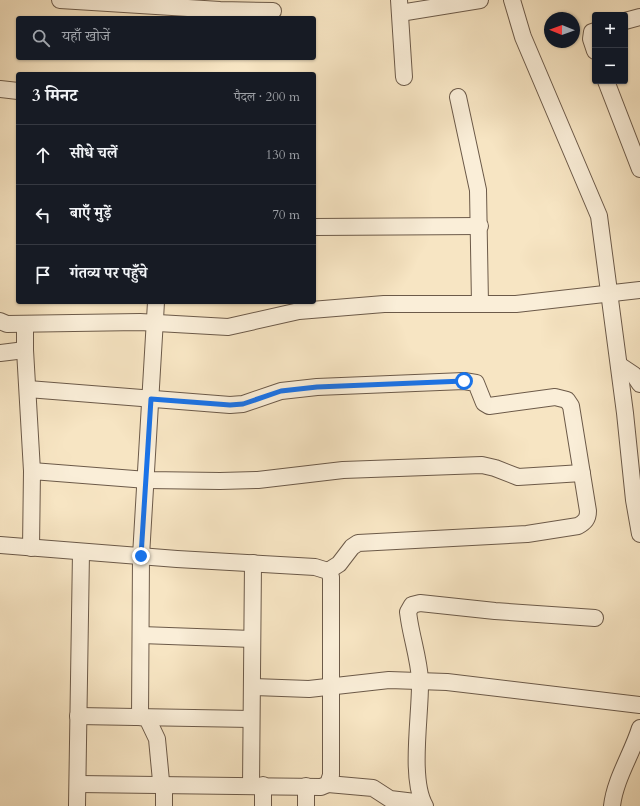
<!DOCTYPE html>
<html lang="hi">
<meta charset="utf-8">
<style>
body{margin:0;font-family:Cardo,"Noto Serif Devanagari",serif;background:#20242c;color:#f1f3f6}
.controls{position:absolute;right:12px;top:12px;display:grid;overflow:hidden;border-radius:4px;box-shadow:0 1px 3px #0004}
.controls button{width:36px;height:36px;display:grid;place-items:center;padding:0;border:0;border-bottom:1px solid #363941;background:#171b24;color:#f1f3f6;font:20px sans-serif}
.compass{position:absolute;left:544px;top:12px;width:36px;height:36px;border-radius:50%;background:#171b24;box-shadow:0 1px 3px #0004;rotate:271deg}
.stop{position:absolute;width:12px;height:12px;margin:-9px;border:3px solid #1a73e8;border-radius:50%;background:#fff}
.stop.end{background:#1a73e8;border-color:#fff;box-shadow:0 1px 4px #0008}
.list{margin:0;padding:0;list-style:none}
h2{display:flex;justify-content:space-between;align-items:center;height:52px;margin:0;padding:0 16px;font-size:17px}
h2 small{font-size:13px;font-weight:400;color:#9ea1a6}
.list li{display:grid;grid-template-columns:26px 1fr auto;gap:12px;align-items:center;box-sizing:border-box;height:60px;padding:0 16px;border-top:1px solid #363941}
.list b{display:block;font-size:15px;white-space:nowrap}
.list em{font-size:13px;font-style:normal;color:#9ea1a6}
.icon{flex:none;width:22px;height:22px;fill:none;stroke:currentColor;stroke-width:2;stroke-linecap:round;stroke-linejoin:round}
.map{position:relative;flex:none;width:640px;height:806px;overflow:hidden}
.search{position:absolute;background:#171b24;box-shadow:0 1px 3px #0004;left:16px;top:16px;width:300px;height:44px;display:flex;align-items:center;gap:10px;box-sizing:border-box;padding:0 14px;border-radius:4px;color:#9ea1a6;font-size:15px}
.panel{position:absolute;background:#171b24;box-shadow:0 1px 3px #0004;left:16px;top:72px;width:300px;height:232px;border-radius:4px}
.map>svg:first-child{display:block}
</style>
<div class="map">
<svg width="640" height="806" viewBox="0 0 640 806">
<rect width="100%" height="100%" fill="#f7e5c3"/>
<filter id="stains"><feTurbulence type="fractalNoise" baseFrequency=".005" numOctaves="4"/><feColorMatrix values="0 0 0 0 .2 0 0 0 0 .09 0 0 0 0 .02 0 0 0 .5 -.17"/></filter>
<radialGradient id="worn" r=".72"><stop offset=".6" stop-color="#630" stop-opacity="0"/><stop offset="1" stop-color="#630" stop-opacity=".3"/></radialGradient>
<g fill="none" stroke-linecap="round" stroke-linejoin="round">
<defs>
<g id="street">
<polyline points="60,0 220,10 273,11"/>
<polyline points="399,0 404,77"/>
<polyline points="512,0 523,37 599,216 625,413 634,500 640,534"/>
<polyline points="400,13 480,0"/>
<polyline points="625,21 640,17"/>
<polyline points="595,31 592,32 591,39 595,51"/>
<polyline points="606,81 640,169"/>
<polyline points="0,89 18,91"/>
<polyline points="458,97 478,190 480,304"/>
<polyline points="314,227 480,226"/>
<polyline points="156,302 141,556 140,717 147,718 157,739 161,781 164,784 164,806"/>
<polyline points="0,321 7,324 140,322 228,327 299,311 384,304 516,304 640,290"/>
<polyline points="25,324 25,350 32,471"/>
<polyline points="0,353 25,350"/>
<polyline points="619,365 634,375 640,384"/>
<path d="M28,389L230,405L243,404L281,391L317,387L464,381L476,383L484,403L489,406L555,397L567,400L571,406L588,511C588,519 585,522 578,526L527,534L358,543L352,547L339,564L328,571"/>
<polyline points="0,545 177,559 315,567 328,571 331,577 331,775 328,784 321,787 78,784"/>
<polyline points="31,548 32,471 147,480 220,481 258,480 343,470 482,465 495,468 518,477 582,473"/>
<polyline points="141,635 252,639"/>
<polyline points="252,687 309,689 389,680 447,682 640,705"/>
<polyline points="78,716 251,719"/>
<polyline points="328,784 373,788 390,799 415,802 424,806"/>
<polyline points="263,785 263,806"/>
<polyline points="251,786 253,563"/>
<polyline points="306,786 306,806"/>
<polyline points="77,806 81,552"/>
<path d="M425,806C409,779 421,713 420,680C419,660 412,639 409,619L408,612L412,605L420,603L495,611L595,618"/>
<path d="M612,806C615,779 632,754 640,728"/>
</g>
</defs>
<use href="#street" stroke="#6c5a49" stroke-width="18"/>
<use href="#street" stroke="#faeed8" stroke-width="16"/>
</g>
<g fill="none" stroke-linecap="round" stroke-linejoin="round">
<polyline stroke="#1a73e8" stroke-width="5" points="141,556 151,399 230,405 243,404 281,391 317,387 464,381"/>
</g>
<rect width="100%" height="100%" filter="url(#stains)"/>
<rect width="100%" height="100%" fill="url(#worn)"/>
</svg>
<div class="controls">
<button>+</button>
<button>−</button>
</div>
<svg class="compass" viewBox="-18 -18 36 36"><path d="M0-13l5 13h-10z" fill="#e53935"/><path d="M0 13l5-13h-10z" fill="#9ea1a6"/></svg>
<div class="stop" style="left:464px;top:381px"></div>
<div class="stop end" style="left:141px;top:556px"></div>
<div class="search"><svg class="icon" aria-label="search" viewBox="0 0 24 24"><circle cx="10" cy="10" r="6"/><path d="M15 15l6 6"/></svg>यहाँ खोजें</div>
<section class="panel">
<h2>3 मिनट<small>पैदल · 200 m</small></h2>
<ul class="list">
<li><svg class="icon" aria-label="ahead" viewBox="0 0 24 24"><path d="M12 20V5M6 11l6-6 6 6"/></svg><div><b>सीधे चलें</b></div><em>130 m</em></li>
<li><svg class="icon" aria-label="left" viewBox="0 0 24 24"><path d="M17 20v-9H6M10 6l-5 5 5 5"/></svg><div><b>बाएँ मुड़ें</b></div><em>70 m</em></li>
<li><svg class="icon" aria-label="arrive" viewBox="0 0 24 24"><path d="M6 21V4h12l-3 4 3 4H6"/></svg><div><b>गंतव्य पर पहुँचे</b></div></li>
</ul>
</section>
</div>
